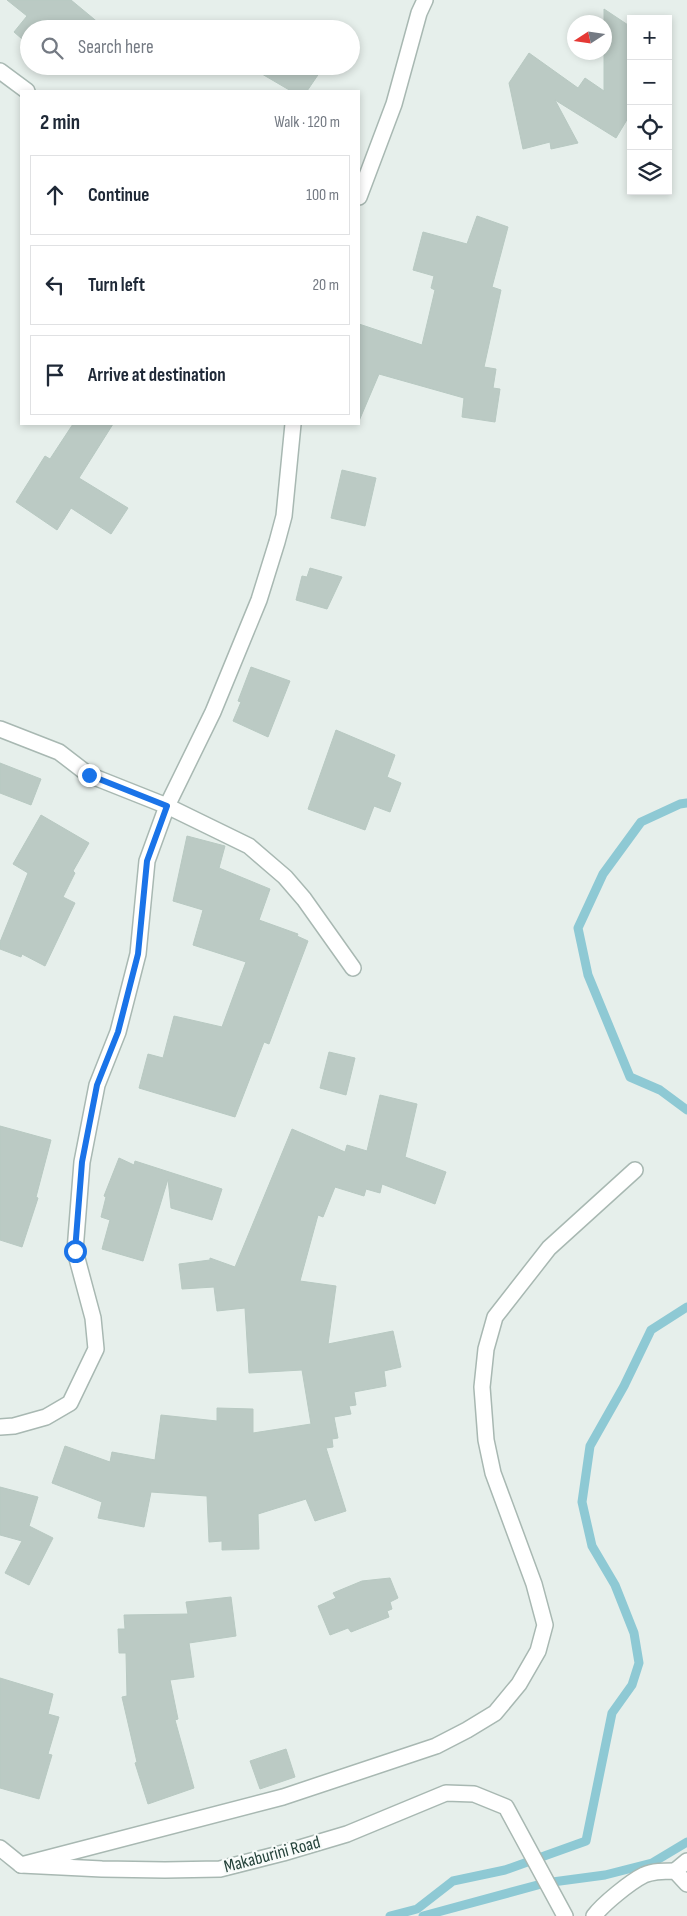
<!DOCTYPE html>
<meta charset="utf-8">
<style>
body{margin:0;font-family:"Sofia Sans Condensed",sans-serif;background:#f6f6f7;color:#1f2937}
.controls{position:absolute;right:15px;top:15px;display:grid;overflow:hidden;border-radius:0px;box-shadow:0 2px 8px #0003}
.controls button{width:45px;height:45px;display:grid;place-items:center;padding:0;border:0;border-bottom:1px solid #e0e1e3;background:#fff;color:#1f2937;font:25px sans-serif}
.compass{position:absolute;left:567px;top:15px;width:45px;height:45px;border-radius:50%;background:#fff;box-shadow:0 2px 8px #0003;rotate:258deg}
.stop{position:absolute;width:15px;height:15px;margin:-11px;border:4px solid #1a73e8;border-radius:50%;background:#fff}
.stop.end{background:#1a73e8;border-color:#fff;box-shadow:0 1px 5px #0008}
.list{margin:0;padding:0;list-style:none}
h2{display:flex;justify-content:space-between;align-items:center;height:65px;margin:0;padding:0 20px;font-size:21px}
h2 small{font-size:16px;font-weight:400;color:#747a83}
.list li{display:grid;grid-template-columns:32px 1fr auto;gap:15px;align-items:center;box-sizing:border-box;height:80px;margin:0 10px 10px;padding:0 10px;border:1px solid #e0e1e3;border-radius:0px}
.list b{display:block;font-size:19px;white-space:nowrap}
.list em{font-size:16px;font-style:normal;color:#747a83}
.icon{flex:none;width:28px;height:28px;fill:none;stroke:currentColor;stroke-width:2;stroke-linecap:round;stroke-linejoin:round}
.map{position:relative;flex:none;width:687px;height:1916px;overflow:hidden}
.search{position:absolute;background:#fff;box-shadow:0 2px 8px #0003;left:20px;top:20px;width:340px;height:55px;display:flex;align-items:center;gap:12px;box-sizing:border-box;padding:0 18px;border-radius:28px;color:#747a83;font-size:19px}
.panel{position:absolute;background:#fff;box-shadow:0 2px 8px #0003;left:20px;top:90px;width:340px;height:335px;border-radius:0px}
.map>svg:first-child{display:block}
</style>
<div class="map">
<svg width="687" height="1916" viewBox="0 0 687 1916">
<rect width="100%" height="100%" fill="#e6efeb"/>
<g fill="none" stroke-linecap="round" stroke-linejoin="round">
<g stroke="#8ec9d4" stroke-width="9">
<polyline points="687,803 680,804 641,822 603,874 578,928 588,975 630,1077 660,1090 687,1110"/>
<polyline points="390,1916 417,1909 453,1881 505,1870 586,1841 612,1713 632,1685 639,1663 634,1633 615,1585 592,1546 582,1502 590,1446 624,1386 651,1330 687,1307"/>
<polyline points="423,1916 545,1883 605,1875 652,1863 687,1842"/>
</g>
</g>
<g fill="#bbcac4" stroke="#b8c9c2">
<polygon points="7,0 71,0 106,29 29,29 29,45 14,32 27,16"/>
<polygon points="604,9 631,27 631,113 616,138 555,100 578,143 551,149 550,142 523,149 509,83 529,53 578,88 585,78 604,91"/>
<polygon points="250,66 324,66 307,91 291,91 250,67"/>
<polygon points="477,216 508,227 492,287 501,290 484,367 496,369 493,388 500,389 495,422 462,417 464,398 379,374 359,421 359,324 422,345 435,290 431,288 434,276 413,270 423,232 467,244"/>
<polygon points="73,424 113,424 79,478 128,508 111,534 71,508 57,530 16,502 45,456 50,459"/>
<polygon points="342,470 376,478 365,526 331,518"/>
<polygon points="310,568 342,577 327,609 296,600 302,576 307,577"/>
<polygon points="251,667 290,681 268,737 233,721 241,702 238,701"/>
<polygon points="336,730 395,755 387,777 401,783 390,812 374,806 365,830 308,809"/>
<polygon points="0,763 41,779 31,805 0,793"/>
<polygon points="41,815 89,843 73,871 75,873 63,897 75,903 45,966 22,954 21,957 0,949 0,942 28,873 13,864"/>
<polygon points="187,836 225,846 219,868 270,889 259,920 298,934 297,936 308,941 269,1044 264,1042 235,1117 139,1088 148,1054 163,1058 174,1016 222,1027 246,962 193,945 203,910 173,901"/>
<polygon points="329,1052 355,1058 346,1095 320,1088"/>
<polygon points="380,1095 417,1104 405,1157 446,1172 435,1204 382,1184 380,1193 366,1189 364,1196 335,1187 323,1217 318,1215 300,1281 336,1286 328,1344 393,1331 401,1367 384,1371 386,1386 354,1392 356,1405 349,1406 351,1414 334,1417 338,1438 332,1439 333,1447 326,1448 346,1511 315,1521 306,1499 258,1514 259,1549 222,1550 222,1541 209,1542 207,1496 151,1492 144,1527 98,1518 102,1502 52,1483 65,1446 110,1462 112,1452 155,1460 161,1415 217,1421 217,1408 253,1409 253,1433 311,1424 302,1370 249,1373 245,1308 217,1311 214,1287 182,1289 179,1264 210,1260 210,1258 235,1267 292,1129 345,1152 347,1145 367,1151"/>
<polygon points="0,1126 51,1140 36,1197 38,1198 22,1247 0,1240"/>
<polygon points="119,1158 134,1165 135,1161 222,1189 212,1220 171,1208 168,1179 143,1261 102,1249 110,1220 101,1217 106,1197 104,1196"/>
<polygon points="0,1487 38,1497 29,1526 53,1538 29,1585 5,1573 22,1541 0,1535"/>
<polygon points="390,1578 398,1598 390,1602 392,1609 387,1611 389,1617 351,1632 348,1628 330,1635 318,1606 336,1598 333,1593 362,1581"/>
<polygon points="231,1597 236,1636 189,1643 194,1677 170,1680 178,1719 175,1720 194,1788 148,1804 135,1763 137,1762 122,1697 127,1696 126,1653 119,1653 118,1629 125,1629 124,1615 188,1614 186,1602"/>
<polygon points="0,1678 53,1694 48,1714 59,1717 48,1754 52,1755 39,1799 0,1788"/>
<polygon points="286,1749 295,1777 260,1789 250,1761"/>
</g>
<g fill="none" stroke-linecap="round" stroke-linejoin="round">
<defs>
<g id="minor">
<polyline points="0,71 27,91"/>
<polyline points="359,197 394,104 419,13 425,0"/>
<polyline points="0,729 59,752 89,775 167,806 249,846 285,877 304,899 353,968"/>
<polyline points="0,1427 14,1426 46,1417 70,1403 96,1349 93,1318 75,1251 82,1162 97,1085 118,1032 138,954 147,861 167,806 213,712 259,600 277,542 284,516 293,424"/>
<polyline points="0,1848 21,1865 102,1869 165,1870 220,1869 283,1853 347,1834 446,1793 474,1794 506,1807 565,1916"/>
<polyline points="21,1865 283,1797 436,1746 467,1730 495,1713 519,1684 538,1651 545,1625 534,1584 493,1473 486,1440 482,1387 486,1349 495,1317 549,1248 635,1170"/>
<polyline points="675,1871 687,1861"/>
<path d="M594,1916C603,1904 630,1882 644,1875C653,1871 664,1871 675,1871L687,1884"/>
</g>
</defs>
<use href="#minor" stroke="#a8b8b2" stroke-width="18"/>
<use href="#minor" stroke="#fff" stroke-width="15"/>
</g>
<g fill="none" stroke-linecap="round" stroke-linejoin="round">
<polyline stroke="#1a73e8" stroke-width="6" points="75,1251 82,1162 97,1085 118,1032 138,954 147,861 167,806 89,775"/>
</g>
<g text-anchor="middle" stroke-width="4.5" stroke-linejoin="round" paint-order="stroke">
<g font-size="18" fill="#24423a" stroke="#f7fbf9">
<text transform="translate(272 1854) rotate(-15)" y="6">Makaburini Road</text>
</g>
</g>
</svg>
<div class="controls">
<button>+</button>
<button>−</button>
<button><svg class="icon" aria-label="locate" viewBox="0 0 24 24"><circle cx="12" cy="12" r="6"/><path d="M12 2v4M12 18v4M2 12h4M18 12h4"/></svg></button>
<button><svg class="icon" aria-label="layers" viewBox="0 0 24 24"><path d="M12 4l9 5-9 5-9-5zM3 14l9 5 9-5"/></svg></button>
</div>
<svg class="compass" viewBox="-18 -18 36 36"><path d="M0-13l5 13h-10z" fill="#e53935"/><path d="M0 13l5-13h-10z" fill="#747a83"/></svg>
<div class="stop" style="left:75px;top:1251px"></div>
<div class="stop end" style="left:89px;top:775px"></div>
<div class="search"><svg class="icon" aria-label="search" viewBox="0 0 24 24"><circle cx="10" cy="10" r="6"/><path d="M15 15l6 6"/></svg>Search here</div>
<section class="panel">
<h2>2 min<small>Walk · 120 m</small></h2>
<ul class="list">
<li><svg class="icon" aria-label="ahead" viewBox="0 0 24 24"><path d="M12 20V5M6 11l6-6 6 6"/></svg><div><b>Continue</b></div><em>100 m</em></li>
<li><svg class="icon" aria-label="left" viewBox="0 0 24 24"><path d="M17 20v-9H6M10 6l-5 5 5 5"/></svg><div><b>Turn left</b></div><em>20 m</em></li>
<li><svg class="icon" aria-label="arrive" viewBox="0 0 24 24"><path d="M6 21V4h12l-3 4 3 4H6"/></svg><div><b>Arrive at destination</b></div></li>
</ul>
</section>
</div>
